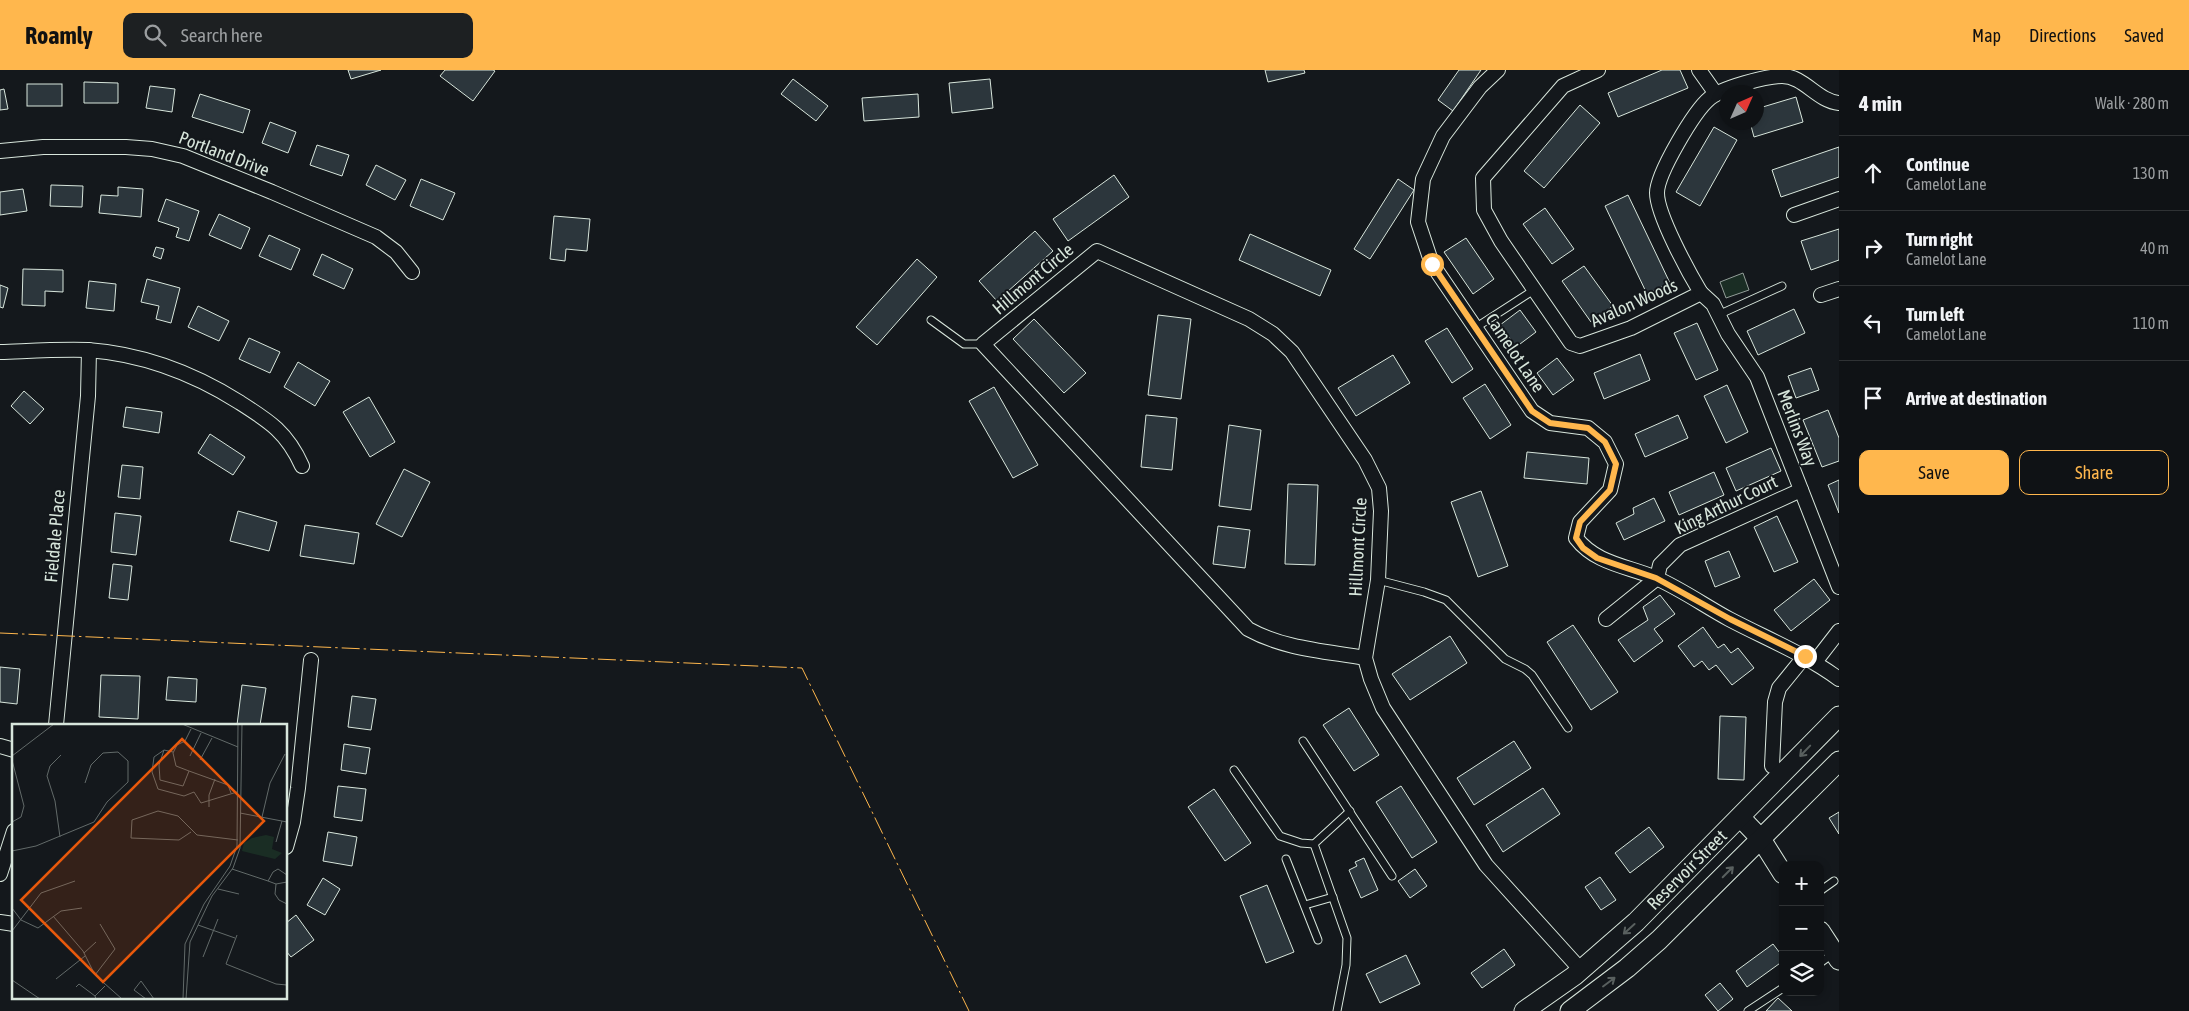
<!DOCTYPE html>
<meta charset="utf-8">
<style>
body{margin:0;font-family:"Asap Condensed",sans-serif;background:#1d2022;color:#f1f3f6}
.controls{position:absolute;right:15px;bottom:15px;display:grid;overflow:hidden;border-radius:10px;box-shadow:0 2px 8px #0003}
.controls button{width:45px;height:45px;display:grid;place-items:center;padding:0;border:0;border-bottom:1px solid #2f3234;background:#0f1215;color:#f1f3f6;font:25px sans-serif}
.compass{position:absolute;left:1719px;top:15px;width:45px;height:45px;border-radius:50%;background:#0f1215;box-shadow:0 2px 8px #0003;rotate:45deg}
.stop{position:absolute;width:15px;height:15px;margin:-11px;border:4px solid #ffb74d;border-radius:50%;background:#fff}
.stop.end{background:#ffb74d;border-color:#fff;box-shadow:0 1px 5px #0008}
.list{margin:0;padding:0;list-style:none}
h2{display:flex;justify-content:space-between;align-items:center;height:65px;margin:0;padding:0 20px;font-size:21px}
h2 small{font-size:16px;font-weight:400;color:#9b9ea0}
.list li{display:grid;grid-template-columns:32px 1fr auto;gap:15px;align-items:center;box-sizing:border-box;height:75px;padding:0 20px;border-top:1px solid #2f3234}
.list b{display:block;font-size:19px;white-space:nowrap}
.list p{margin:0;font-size:16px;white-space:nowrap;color:#9b9ea0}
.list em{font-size:16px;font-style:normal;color:#9b9ea0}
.actions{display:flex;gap:10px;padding:15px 20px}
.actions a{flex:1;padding:11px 0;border:1px solid #ffb74d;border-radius:10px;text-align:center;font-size:18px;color:#ffb74d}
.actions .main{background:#ffb74d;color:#111}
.icon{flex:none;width:28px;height:28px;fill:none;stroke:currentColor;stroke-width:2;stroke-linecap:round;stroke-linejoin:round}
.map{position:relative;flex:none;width:1839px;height:941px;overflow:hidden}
header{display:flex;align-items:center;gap:30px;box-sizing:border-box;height:70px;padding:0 25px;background:#ffb74d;color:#111}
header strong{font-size:24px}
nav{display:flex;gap:28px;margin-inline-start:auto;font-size:18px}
.search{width:350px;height:45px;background:#1d2022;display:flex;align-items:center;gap:12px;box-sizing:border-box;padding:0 18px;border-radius:10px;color:#9b9ea0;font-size:19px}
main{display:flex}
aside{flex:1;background:#0f1215}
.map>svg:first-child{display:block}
</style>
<header>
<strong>Roamly</strong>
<div class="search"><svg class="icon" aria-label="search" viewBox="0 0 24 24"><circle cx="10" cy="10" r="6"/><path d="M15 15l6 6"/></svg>Search here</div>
<nav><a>Map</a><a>Directions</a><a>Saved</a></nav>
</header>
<main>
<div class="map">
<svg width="1839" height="941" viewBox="0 0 1839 941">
<rect width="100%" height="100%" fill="#14181c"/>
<polygon fill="#1a2d24" stroke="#939e99" points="1743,203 1749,220 1726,228 1720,212"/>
<g fill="#2c363c" stroke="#d8e6dc">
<polygon points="348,0 381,0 351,9"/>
<polygon points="445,0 493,0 495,1 473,31 440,6"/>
<polygon points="1265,0 1304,0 1305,3 1268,12"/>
<polygon points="1459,0 1481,0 1453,41 1438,30"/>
<polygon points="1662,0 1680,0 1688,18 1618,47 1608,23"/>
<polygon points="793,9 828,36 816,51 781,24"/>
<polygon points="990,9 993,38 952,43 949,13"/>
<polygon points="84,12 118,13 118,33 84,33"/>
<rect x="27" y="14" width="35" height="22"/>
<polygon points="150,16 175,19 172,42 146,38"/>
<polygon points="4,19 8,39 0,40 0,20"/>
<polygon points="200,24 250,40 243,63 192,47"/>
<polygon points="918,24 919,47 864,51 862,28"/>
<polygon points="1796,27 1803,52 1754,67 1750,52 1756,52 1756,39"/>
<polygon points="1580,35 1600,53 1544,118 1524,101"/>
<polygon points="270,52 296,62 288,83 262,73"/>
<polygon points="1714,57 1737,70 1700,136 1676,122"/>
<polygon points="317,75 349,85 342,106 310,95"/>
<polygon points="1839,77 1839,107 1781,127 1772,100"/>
<polygon points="376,95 406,110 395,130 366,115"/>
<polygon points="1114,105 1129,127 1068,171 1053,149"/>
<polygon points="421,109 455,123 443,150 410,136"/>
<polygon points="1398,109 1414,120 1370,189 1354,179"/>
<polygon points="51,115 83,116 82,137 50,136"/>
<polygon points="118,117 143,119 141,147 99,143 101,125 118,126"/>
<polygon points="23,119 27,141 0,145 0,122"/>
<polygon points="1628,125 1670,213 1647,224 1605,136"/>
<polygon points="166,129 199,141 189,171 176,167 179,158 158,151"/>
<polygon points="1545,138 1574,179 1552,194 1523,154"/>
<polygon points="219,144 250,158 241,179 209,165"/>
<polygon points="554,146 590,149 587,181 566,179 565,191 550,189"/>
<polygon points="1839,159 1839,190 1811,200 1801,171"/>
<polygon points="1035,161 1053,181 997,231 979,211"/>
<polygon points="1250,164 1331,200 1320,226 1239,190"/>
<polygon points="269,165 300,179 291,200 259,186"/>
<polygon points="1466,168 1494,209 1473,224 1444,182"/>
<polygon points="156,177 164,179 161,189 153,186"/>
<polygon points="322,184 353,199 344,219 313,205"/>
<polygon points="917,189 937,207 877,275 856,257"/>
<polygon points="1584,196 1613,236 1591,252 1562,211"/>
<polygon points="23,199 63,200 63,222 45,221 45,236 22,235"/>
<polygon points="147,209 180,218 171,253 156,249 159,236 141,232"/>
<polygon points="89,211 116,214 114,241 86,238"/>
<polygon points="0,215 8,218 3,238 0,237"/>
<polygon points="198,236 229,251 219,271 188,257"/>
<polygon points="1794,239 1805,263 1758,285 1747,261"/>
<polygon points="1520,240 1536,262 1516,277 1500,255"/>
<polygon points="1158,245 1191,249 1181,329 1148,325"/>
<polygon points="1034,249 1086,303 1064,323 1013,269"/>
<polygon points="1697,253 1718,300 1696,310 1674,263"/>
<polygon points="1447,258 1473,299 1452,313 1425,271"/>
<polygon points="249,268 280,282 270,303 239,289"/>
<polygon points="1640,284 1650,310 1604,329 1594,303"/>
<polygon points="1393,285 1410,313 1356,346 1338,318"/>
<polygon points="1557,288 1574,310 1553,325 1537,303"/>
<polygon points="298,292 330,311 315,336 284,317"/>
<polygon points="1811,298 1819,320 1796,328 1788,306"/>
<polygon points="1485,314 1511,355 1490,369 1463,328"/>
<polygon points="1727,315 1748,362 1726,373 1704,326"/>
<polygon points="994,317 1038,395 1013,408 969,331"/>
<polygon points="24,321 44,339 30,354 11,336"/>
<polygon points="369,327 395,372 370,387 343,342"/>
<polygon points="126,337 162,342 159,363 123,357"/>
<polygon points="1828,340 1839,368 1839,391 1822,397 1803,350"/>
<polygon points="1146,345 1177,348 1172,400 1141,397"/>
<polygon points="1678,345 1688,368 1645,387 1635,364"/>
<polygon points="1229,355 1261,360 1251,440 1219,436"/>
<polygon points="210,364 245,387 233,405 198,383"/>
<polygon points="1771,378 1781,401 1736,421 1726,398"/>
<polygon points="1527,382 1589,388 1587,414 1524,408"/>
<polygon points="122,395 143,397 140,429 118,427"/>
<polygon points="404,399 430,412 402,467 376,454"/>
<polygon points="1714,402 1724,425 1679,445 1669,422"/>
<polygon points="1839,410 1839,443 1828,415"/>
<polygon points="1288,414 1318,415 1315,495 1285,494"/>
<polygon points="1481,421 1508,496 1478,507 1451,432"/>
<polygon points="1654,428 1665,451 1624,470 1616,453 1634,444 1633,438"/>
<polygon points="238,441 277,452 269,481 230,471"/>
<polygon points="115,443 141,446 136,485 111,482"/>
<polygon points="1777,446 1798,492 1774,502 1754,457"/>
<polygon points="305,455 359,463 354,494 300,486"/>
<polygon points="1218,456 1250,460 1245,498 1213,494"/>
<polygon points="1729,481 1740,507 1715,517 1705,491"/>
<polygon points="113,494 132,496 128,530 109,528"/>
<polygon points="1814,509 1830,530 1791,561 1774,540"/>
<polygon points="1660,525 1675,544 1654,559 1663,571 1634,592 1618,570 1648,550 1643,537"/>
<polygon points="1573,555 1618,622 1591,640 1547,572"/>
<polygon points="1703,557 1718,578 1724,574 1731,583 1738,578 1754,598 1732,615 1716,595 1709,600 1702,591 1694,597 1678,576"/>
<polygon points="1450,566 1467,593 1410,630 1392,604"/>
<polygon points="0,597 20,599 17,634 0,632"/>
<polygon points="101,605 140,606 138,649 99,647"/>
<polygon points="168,607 197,609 196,632 166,630"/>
<polygon points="242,615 266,618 260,655 237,655"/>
<polygon points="352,626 376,629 371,660 348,657"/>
<polygon points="1349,638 1379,685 1354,701 1323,655"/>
<polygon points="1720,646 1746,647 1744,710 1718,709"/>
<polygon points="1514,671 1531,698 1474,735 1457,708"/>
<polygon points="344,674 370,678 366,704 341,700"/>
<polygon points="338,716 366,719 362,751 334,747"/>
<polygon points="1401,716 1437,772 1412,788 1376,732"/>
<polygon points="1543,718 1560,744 1503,782 1486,755"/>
<polygon points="1214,719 1251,773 1225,791 1188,737"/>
<polygon points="1839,742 1839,764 1829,748"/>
<polygon points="1649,757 1664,777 1630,803 1615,783"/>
<polygon points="328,762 357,767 352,796 323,791"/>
<polygon points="1364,788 1378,820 1361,828 1349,800 1357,796 1355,792"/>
<polygon points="1415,799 1427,816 1410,828 1398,811"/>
<polygon points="1600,807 1616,830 1601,840 1585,817"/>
<polygon points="323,808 340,819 325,845 307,835"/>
<polygon points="1267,815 1294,882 1266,893 1240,826"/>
<polygon points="296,845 314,870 291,887 286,881 286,853"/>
<polygon points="1773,874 1783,887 1783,891 1747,917 1736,901"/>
<polygon points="1504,879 1515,895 1482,918 1471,903"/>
<polygon points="1406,885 1420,914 1380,933 1366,904"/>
<polygon points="1720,913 1733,929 1718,941 1705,925"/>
<polygon points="1778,928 1792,941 1766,941"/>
</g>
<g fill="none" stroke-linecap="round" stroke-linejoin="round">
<defs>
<g id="lane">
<polyline points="1718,245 1782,216"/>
<polyline points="931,250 964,274 983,274"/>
<polyline points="1475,258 1534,220"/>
<polyline points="1378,510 1424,522 1446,530 1505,589 1525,599 1532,605 1568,658"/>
<polyline points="1303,671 1392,806"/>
<polyline points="1234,700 1280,766 1301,773 1314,774"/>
<polyline points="1286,789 1318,870"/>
<polyline points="1820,821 1834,811"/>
<polyline points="1305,835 1333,827"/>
<polyline points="1820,893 1834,883"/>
<polyline points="1337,941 1346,895 1347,868 1314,774 1350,741"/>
<polyline points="1748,941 1783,918"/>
</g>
<g id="street">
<path d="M1498,0L1480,17L1443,66L1423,109L1418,152L1432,194L1532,341L1550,353L1588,358L1605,372L1616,394L1610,420L1580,452L1576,468C1596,494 1628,496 1656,508C1681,519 1705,536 1729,549C1767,569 1805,584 1839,609"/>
<path d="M1598,0L1563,16L1483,108L1484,140L1501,171L1571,273L1580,276L1631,258L1701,223C1689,203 1657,145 1657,123C1657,104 1694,41 1710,28C1722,18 1766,6 1782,6C1804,6 1817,31 1839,33"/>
<polyline points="1699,0 1716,24"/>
<polyline points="0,81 43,77 126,77 152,79 183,86 272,122 376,167 396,182 412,202"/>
<polyline points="1794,145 1839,129"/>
<polyline points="1701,223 1713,234 1728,264 1757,307 1839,517"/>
<polyline points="1821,225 1839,219"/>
<path d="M0,282C29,281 59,279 88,280C143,284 193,303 239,332C269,351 287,362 302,396"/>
<polyline points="1606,549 1657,508 1660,495 1680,475 1801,420"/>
<path d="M1365,588C1325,581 1284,579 1248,559L983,274L1097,181L1249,249L1273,264L1292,282L1365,390L1379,418L1381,441L1378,510L1365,588L1371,609L1383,638L1486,795L1581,900"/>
<polyline points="1815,592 1839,561"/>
<polyline points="56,655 88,326 89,280"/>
<polyline points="0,676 14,680"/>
<polyline points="1772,696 1775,632 1779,618 1805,586"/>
<polyline points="286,777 293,752 298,718 311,590"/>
<polyline points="0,804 14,761"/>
<polyline points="0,852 14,854"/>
</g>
<g id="secondary">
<polyline points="1740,747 1761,769 1783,804"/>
<polyline points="1820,861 1839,890"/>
<polyline points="1524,941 1574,906 1636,852 1839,646"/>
<polyline points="1570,941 1627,898 1659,870 1839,691"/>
</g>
</defs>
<use href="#lane" stroke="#d8e6dc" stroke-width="9"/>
<use href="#street" stroke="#d8e6dc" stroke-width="16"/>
<use href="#secondary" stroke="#d8e6dc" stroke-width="21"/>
<use href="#lane" stroke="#14181c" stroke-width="7"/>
<use href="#street" stroke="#14181c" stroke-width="14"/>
<use href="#secondary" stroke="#14181c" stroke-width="19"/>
<polyline stroke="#ffb74d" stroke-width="1" stroke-dasharray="18 4 2.5 4" stroke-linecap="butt" points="0,563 802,598 969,941"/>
</g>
<defs><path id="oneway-shaft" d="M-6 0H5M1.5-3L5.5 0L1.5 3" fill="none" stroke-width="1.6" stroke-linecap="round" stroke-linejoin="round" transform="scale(1.25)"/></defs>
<g stroke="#59605f">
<use href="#oneway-shaft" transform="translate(1805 681) rotate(134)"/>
<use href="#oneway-shaft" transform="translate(1728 802) rotate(-45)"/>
<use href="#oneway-shaft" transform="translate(1629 859) rotate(138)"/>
<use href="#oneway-shaft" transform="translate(1609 912) rotate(-37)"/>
</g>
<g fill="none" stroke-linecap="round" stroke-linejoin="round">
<polyline stroke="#ffb74d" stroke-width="6" points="1432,194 1532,341 1550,353 1588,358 1605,372 1616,394 1610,420 1580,452 1576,468 1583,478 1597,488 1656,508 1730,549 1805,586"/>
</g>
<g text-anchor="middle" stroke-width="4" stroke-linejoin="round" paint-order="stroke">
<g font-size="18" fill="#d8e6dc" stroke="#14181c">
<text transform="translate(224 84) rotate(21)" y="6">Portland Drive</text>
<text transform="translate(1033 209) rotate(-40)" y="6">Hillmont Circle</text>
<text transform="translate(1634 233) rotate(-24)" y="6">Avalon Woods</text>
<text transform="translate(1515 283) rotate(56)" y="6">Camelot Lane</text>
<text transform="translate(1797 358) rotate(69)" y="6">Merlins Way</text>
<text transform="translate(1726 435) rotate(-26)" y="6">King Arthur Court</text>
<text transform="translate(55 466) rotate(-85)" y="6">Fieldale Place</text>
<text transform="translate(1358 477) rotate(-87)" y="6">Hillmont Circle</text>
<text transform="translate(1687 800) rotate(-45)" y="6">Reservoir Street</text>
</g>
</g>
<g transform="translate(12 654)">
<rect width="275" height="275" fill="#14181c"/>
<path d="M254,111L262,113L260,125L270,129L263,135L230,127L232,119L240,114Z" fill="#1a2d24"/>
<path fill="none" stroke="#626a69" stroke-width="1" d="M170,0L226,23M152,26L147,41L148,56L171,62L177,47L164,42L161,29L165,21L173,17L179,5M161,28L152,26L142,33L140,48L146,65L172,72L182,68L189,79L225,68M0,32L42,0M178,32L189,9M0,36L12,82L9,93L0,98M188,36L200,14M177,47L216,61L219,69M197,83V71L203,55M228,89L275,98M250,93L258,59L273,30M179,108L167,116L119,114L120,96L146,87L166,92L185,111L226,116M48,113L43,77L35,52L38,42L49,31M264,118L270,97M0,127L24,122L82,98L95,78L116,58V37L106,28L91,29L79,41L73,59M220,145L256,157M275,158L264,160L263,170L267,176L275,180M264,160L256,157L261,148L266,145L275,151M206,165L227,170M0,184L9,196L26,204L49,187L70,184M41,192L71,227L83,251L110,275M186,201L223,214M0,207L29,169L63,157M225,211L214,240L264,260L275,261M72,229L84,218M191,233L206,195M83,251L103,225L88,200M44,255L73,232M0,256L28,275M64,263L67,260L83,272M84,275L83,272L93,262M134,275L122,266L129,257L142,275M171,275L173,220L192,180L218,142L225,122L226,0M174,275L178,218L200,172L221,144L228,124L230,0"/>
<path fill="#e8590c" fill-opacity="0.15" stroke="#e8590c" stroke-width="2.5" d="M170,15L252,97L91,258L9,176Z"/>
<rect width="275" height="275" fill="none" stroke="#d8e6dc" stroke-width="2.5"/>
</g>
</svg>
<div class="controls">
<button>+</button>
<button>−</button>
<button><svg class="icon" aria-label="layers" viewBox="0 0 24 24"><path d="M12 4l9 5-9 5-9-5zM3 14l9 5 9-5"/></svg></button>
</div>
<svg class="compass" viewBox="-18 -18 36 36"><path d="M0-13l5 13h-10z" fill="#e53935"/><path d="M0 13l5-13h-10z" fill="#9b9ea0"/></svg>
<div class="stop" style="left:1432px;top:194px"></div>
<div class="stop end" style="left:1805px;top:586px"></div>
</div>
<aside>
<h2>4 min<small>Walk · 280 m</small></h2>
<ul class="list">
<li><svg class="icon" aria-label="ahead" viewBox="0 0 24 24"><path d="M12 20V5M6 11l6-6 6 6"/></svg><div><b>Continue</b><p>Camelot Lane</p></div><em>130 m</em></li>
<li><svg class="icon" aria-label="right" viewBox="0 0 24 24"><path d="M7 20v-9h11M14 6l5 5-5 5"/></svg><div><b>Turn right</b><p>Camelot Lane</p></div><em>40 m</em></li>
<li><svg class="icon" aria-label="left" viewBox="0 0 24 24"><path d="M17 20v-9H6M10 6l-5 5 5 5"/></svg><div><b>Turn left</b><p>Camelot Lane</p></div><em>110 m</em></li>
<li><svg class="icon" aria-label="arrive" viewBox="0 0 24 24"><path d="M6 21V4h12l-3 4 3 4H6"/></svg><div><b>Arrive at destination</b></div></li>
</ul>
<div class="actions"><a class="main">Save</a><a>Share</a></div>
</aside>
</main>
